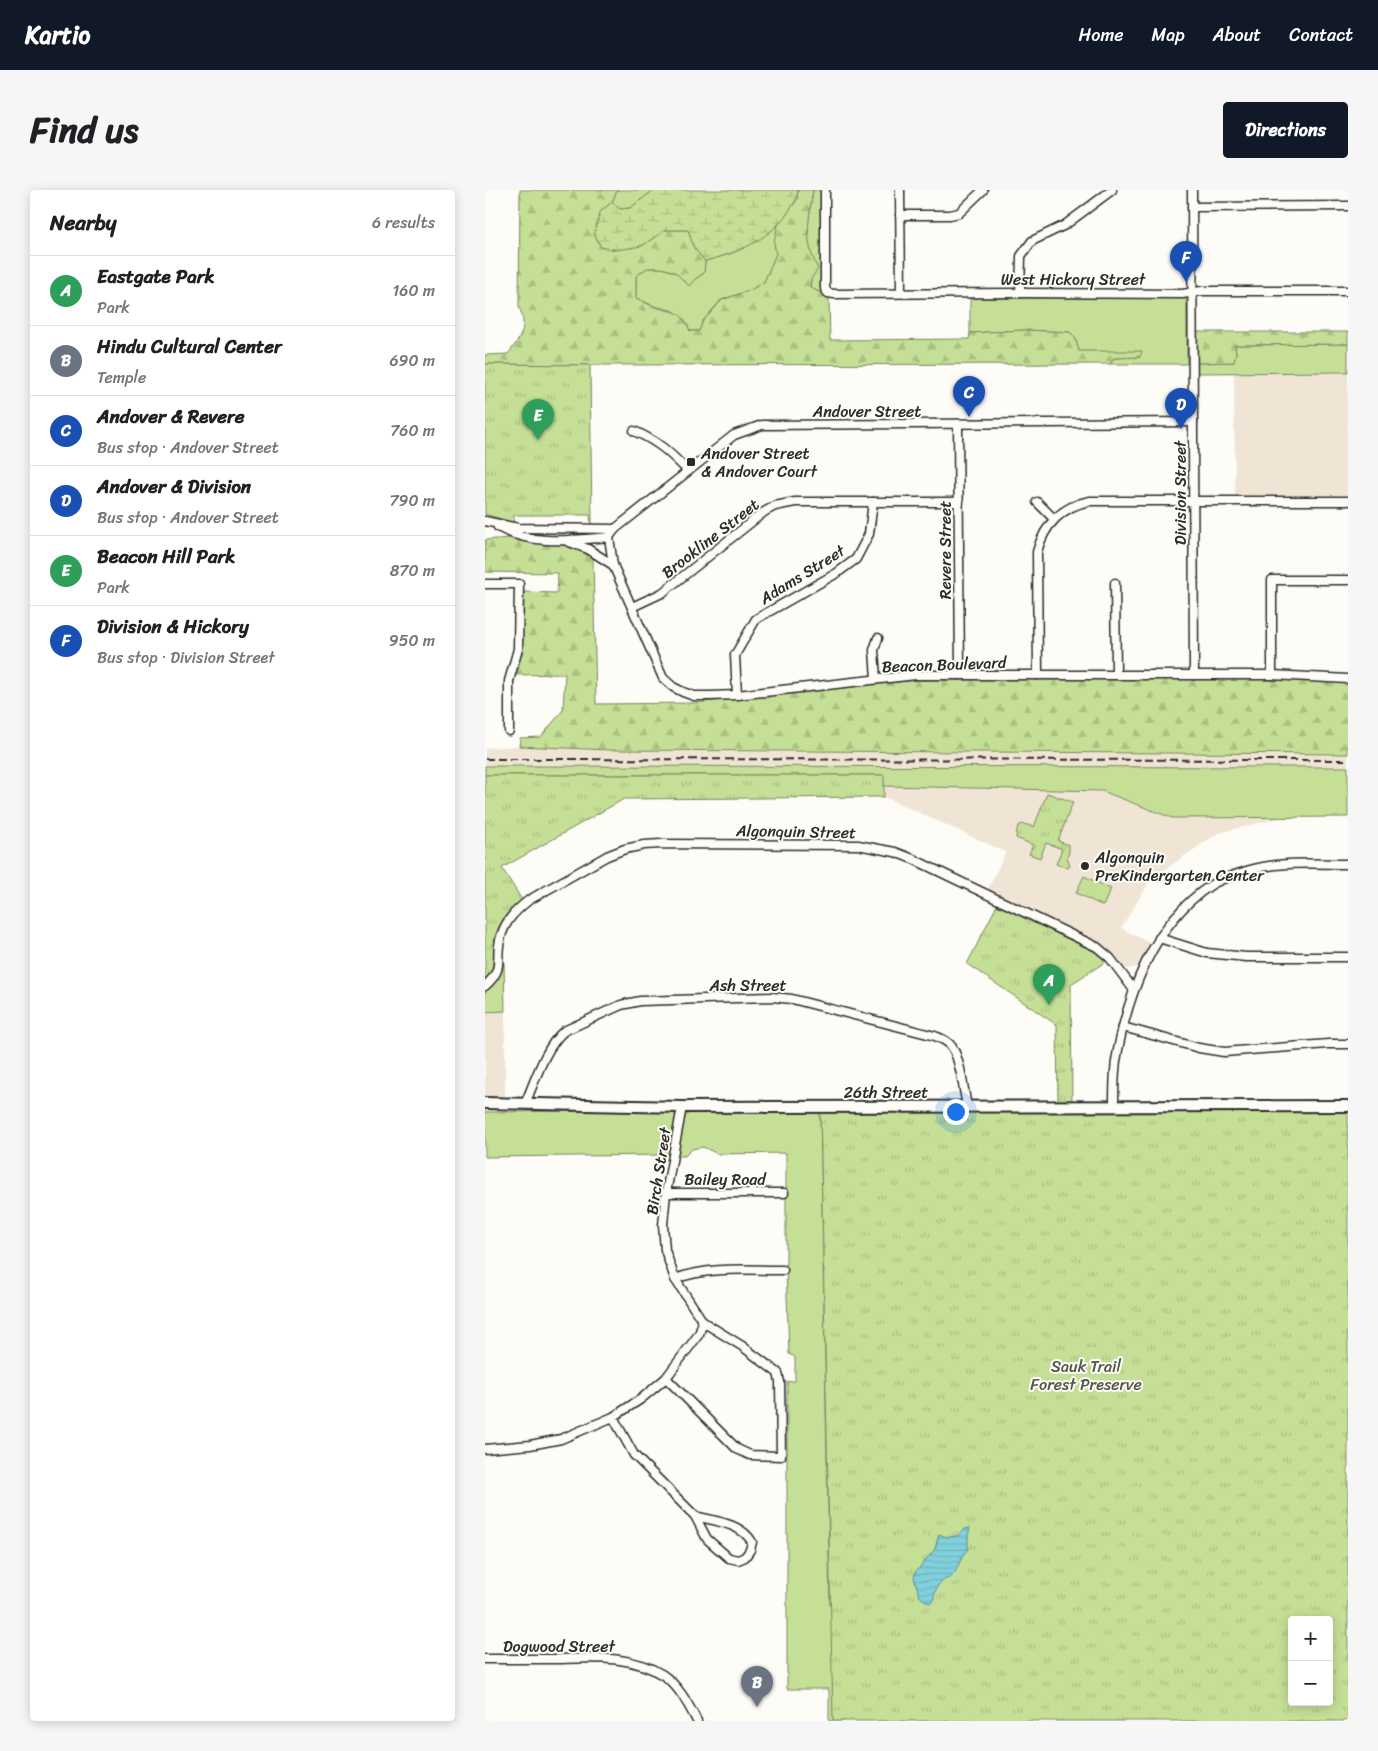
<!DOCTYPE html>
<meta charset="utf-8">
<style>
body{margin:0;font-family:Sriracha,sans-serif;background:#f6f6f6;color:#202124}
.controls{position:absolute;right:15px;bottom:15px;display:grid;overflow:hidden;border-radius:5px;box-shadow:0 2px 12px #0003}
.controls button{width:45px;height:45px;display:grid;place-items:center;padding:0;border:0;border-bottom:1px solid #e0e0e0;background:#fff;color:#202124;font:25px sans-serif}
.you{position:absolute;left:470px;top:921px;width:18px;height:18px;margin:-12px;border:4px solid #fff;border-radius:50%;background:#1a73e8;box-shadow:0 0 0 8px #1a73e833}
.badge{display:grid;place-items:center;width:32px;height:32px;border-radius:50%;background:#111827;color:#fff;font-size:16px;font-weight:700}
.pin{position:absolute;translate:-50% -41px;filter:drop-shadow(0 1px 2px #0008)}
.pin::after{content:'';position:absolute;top:26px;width:18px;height:15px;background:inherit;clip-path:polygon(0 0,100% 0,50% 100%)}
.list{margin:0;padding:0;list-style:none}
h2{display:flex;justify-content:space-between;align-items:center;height:65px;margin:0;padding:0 20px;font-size:21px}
h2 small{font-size:16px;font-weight:400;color:#757577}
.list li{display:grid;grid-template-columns:32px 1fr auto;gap:15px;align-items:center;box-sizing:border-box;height:70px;padding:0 20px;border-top:1px solid #e0e0e0}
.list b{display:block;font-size:19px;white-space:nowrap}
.list p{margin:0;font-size:16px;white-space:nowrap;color:#757577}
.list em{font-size:16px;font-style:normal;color:#757577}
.map{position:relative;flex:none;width:863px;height:1531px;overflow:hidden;border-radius:5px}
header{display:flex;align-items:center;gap:30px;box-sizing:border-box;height:70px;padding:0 25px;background:#111827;color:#fff}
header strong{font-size:24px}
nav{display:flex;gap:28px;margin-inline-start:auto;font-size:18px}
.intro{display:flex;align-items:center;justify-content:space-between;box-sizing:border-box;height:120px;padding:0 30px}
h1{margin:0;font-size:35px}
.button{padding:12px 22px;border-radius:5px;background:#111827;color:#fff;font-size:18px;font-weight:700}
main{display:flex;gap:30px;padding:0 30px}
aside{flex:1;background:#fff;border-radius:5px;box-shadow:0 2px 12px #0003}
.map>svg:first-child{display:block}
</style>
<header>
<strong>Kartio</strong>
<nav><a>Home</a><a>Map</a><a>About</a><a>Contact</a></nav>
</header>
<div class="intro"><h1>Find us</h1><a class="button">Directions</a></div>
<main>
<aside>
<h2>Nearby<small>6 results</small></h2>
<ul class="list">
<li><span class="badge" style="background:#2e9e5b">A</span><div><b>Eastgate Park</b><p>Park</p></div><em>160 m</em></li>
<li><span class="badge" style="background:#6b7280">B</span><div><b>Hindu Cultural Center</b><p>Temple</p></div><em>690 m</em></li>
<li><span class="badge" style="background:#1a4fb4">C</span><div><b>Andover &amp; Revere</b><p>Bus stop · Andover Street</p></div><em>760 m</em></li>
<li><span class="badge" style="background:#1a4fb4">D</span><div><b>Andover &amp; Division</b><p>Bus stop · Andover Street</p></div><em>790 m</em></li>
<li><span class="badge" style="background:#2e9e5b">E</span><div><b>Beacon Hill Park</b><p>Park</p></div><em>870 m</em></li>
<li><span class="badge" style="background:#1a4fb4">F</span><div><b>Division &amp; Hickory</b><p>Bus stop · Division Street</p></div><em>950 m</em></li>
</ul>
</aside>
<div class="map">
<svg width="863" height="1531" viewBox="0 0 863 1531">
<defs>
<pattern id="forest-firs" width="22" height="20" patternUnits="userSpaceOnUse" patternTransform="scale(1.25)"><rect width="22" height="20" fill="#c5df96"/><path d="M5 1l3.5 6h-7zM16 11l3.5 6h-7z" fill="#a9c081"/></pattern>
<pattern id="wetland-marsh" width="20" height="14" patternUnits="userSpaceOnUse" patternTransform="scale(1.25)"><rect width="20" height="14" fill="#c5df96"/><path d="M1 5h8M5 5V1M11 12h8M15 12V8" fill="none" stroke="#a9c081"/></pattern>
<pattern id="park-tufts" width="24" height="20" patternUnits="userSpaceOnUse" patternTransform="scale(1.25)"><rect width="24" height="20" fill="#c5df96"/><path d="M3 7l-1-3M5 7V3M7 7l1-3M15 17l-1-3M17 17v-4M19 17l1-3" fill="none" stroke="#a9c081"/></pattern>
<pattern id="water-rules" width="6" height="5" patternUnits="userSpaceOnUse" patternTransform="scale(1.25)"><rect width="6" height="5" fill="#80d0dd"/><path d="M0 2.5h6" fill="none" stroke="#6fb3be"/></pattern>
</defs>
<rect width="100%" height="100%" fill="#fdfcf7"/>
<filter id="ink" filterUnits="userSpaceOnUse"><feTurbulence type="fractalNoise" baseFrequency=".02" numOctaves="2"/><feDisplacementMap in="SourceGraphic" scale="10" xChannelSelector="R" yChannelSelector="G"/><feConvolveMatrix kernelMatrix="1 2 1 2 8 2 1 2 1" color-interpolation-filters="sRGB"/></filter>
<g filter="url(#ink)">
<g fill="#f0e5d4">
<polygon points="863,182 863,305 750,306 749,183"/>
<polygon points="34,556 124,560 863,564 863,577 0,576 0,558"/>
<polygon points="399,596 617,601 687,628 799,627 733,643 666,689 636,738 666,754 656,775 652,777 642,779 634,774 626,764 502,701 521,662 399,607"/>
<polygon points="20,821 20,907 0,906 0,822"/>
</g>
<g fill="#c5df96" stroke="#788560">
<polygon points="132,0 169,0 145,18 135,19 127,12"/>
<path d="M328,0H336V96L339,103L344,108L325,97L326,89L332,79C318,51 324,29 328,0Z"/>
<path d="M293,35L289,52L291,64L279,92L266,100L236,110L218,131L214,141H205L200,130L189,121L169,116L151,108V86L162,78H177L210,89L219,83L220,71C252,63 267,56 293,35Z"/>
<polygon points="485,108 698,108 701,110 702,114 702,174 625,174 629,168 655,167 594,161 590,148 585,142 539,140 485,143"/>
<polygon points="863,154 863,182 712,183 712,173 749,172 751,163 749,155"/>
<polygon points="0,576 863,577 863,627 687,628 617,601 399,596 398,585 0,585"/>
<polygon points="599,686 626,699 618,716 591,703"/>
<path d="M19,772L20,821L0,822V802C10,794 17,785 19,772Z"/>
<polygon points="186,920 189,921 191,928 184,965 0,967 0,922"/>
<polygon points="207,921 335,921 345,1416 354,1420 360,1531 344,1531 344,1499 302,1499 302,1192 310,1191 310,1167 304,1164 301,1078 301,963 233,964 218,957 207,959 200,966 191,966 200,926"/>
</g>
<g fill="url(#forest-firs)" stroke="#788560">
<path d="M35,0H132L127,12L115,22L157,56L180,40H204L209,58L220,71L219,83L210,89L204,96L190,82L177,78H162L151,86V108C157,111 163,114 170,117C190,123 196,119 205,141H214L218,131L237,110L266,100L279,92L291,64L289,52L293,35L312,10L313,0H328C324,29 318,51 333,79L326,89L325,97L344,108L345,150L484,149L485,143L539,140L585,142L590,148L594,161H657L655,167L629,168L625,174L105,175L0,174V165L23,164C36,147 43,138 34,117Z"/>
<polygon points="712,142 863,142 863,154 750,155 751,163 749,172 712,173"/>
<path d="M24,348C41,352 56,352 73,354C85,356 96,362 108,367L111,514L209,513L432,490L789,489L863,493V564L124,560L34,556L35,548L56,547L78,520L80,484L30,485L37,459L39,402L72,403L73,383L0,382V350Z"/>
</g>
<path fill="url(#wetland-marsh)" stroke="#788560" d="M169,0H313C312,10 308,15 302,24C282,51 252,63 220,71L209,58L203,40H180L157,56L131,60L116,57L109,44L115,22L127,12L135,19L145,18Z"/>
<g fill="url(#park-tufts)" stroke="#788560" fill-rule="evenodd">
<polygon points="0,174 105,175 107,334 106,334 105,325 29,325 29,333 0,324"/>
<path d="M0,585H399V607L139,609L17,678L37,710C24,720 14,732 10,748C7,764 12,777 0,790Z"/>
<path d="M562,603L588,612L573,651L584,655V663L582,667L585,675L583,678L571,674L577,659L561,653L555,668L544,664L548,655L531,648C532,633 534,632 549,637Z"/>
<polygon points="512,715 610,762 622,771 586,794 587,913 573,913 572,835 482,774"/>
<path d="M335,921H863V1531H348ZM807,1430H844V1512H807Z"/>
</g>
<path fill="url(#water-rules)" stroke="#5e8e96" d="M485,1338L483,1346V1359C476,1366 474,1376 469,1384C466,1388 463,1388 459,1390C451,1394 450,1404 448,1411L444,1413L435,1407L429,1388L430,1383L450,1359L454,1344L462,1347L472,1346L480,1339Z"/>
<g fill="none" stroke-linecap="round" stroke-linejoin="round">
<defs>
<g id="street">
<polyline points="340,0 340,99 343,103 349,104 535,103 697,104 717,101 863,101"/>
<polyline points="415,0 416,103"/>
<polyline points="707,0 709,485"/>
<polyline points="707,17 863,16"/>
<polyline points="415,25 465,25 474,23 498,0"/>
<polyline points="535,103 536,66 547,51 580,35 627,0"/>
<polyline points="473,234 475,485"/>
<path d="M149,241C174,252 184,262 203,281"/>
<polyline points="552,312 569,329"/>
<polyline points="0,331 33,338 130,339"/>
<path d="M13,337C46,356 87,350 124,347"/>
<polyline points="82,351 103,359 128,375 178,488 188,497 198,502 209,506 224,506 252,505 431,485 787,485 863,489"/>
<polyline points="128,375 124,347 130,339 249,245 277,235 708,232"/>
<polyline points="630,393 631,485"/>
<polyline points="0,394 34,394 33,459 24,491 24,541"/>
<polyline points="147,417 177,403 279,322 290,316 310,312 474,312"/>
<path d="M553,485L552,362C559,335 577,316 605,311H863"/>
<polyline points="787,485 787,390 863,390"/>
<polyline points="391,489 389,460 393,448"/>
<polyline points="252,505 250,465 271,429 352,383 371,369 384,344 388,312"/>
<polyline points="674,748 722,763 742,765 761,767 863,767"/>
<path d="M0,796C20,778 10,772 15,750C19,732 30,721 44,710L122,666L140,659L159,655L176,654L373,655L410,662L428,669L612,757L625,768L649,800"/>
<polyline points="638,837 714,858 739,862 843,854 863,854"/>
<path d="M40,914C50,891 60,857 79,841L136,815L155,811L287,807L307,809L450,846C457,849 463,851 467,857C475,868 479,902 482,916"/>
<path d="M629,916C629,901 629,886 631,871C642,805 668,733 726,695C737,688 752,684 765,680C796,671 830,674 863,674"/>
<polyline points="181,1003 299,1003"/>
<path d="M190,1089C224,1076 262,1080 298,1080"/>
<polyline points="181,1188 252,1259 265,1265 296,1266 295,1192 293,1183 257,1156 218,1132 190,1089 180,1060 178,1035 181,1003 197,917"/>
<path d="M128,1227L149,1265L210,1326L222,1349L244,1368L253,1370L260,1367L265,1360L267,1352C256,1333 229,1331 210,1326"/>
<polyline points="0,1259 45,1255 76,1249 128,1227 156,1209 181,1188 214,1144 218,1132"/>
<path d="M0,1469C24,1469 49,1469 73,1469C109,1468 146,1465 178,1485C194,1496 203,1514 212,1531"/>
</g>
<polyline id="secondary" points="0,913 197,917 863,916"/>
</defs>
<use href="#street" stroke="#2b2b2b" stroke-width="11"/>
<use href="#secondary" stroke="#2b2b2b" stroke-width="14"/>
<use href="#street" stroke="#fdfcf7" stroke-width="8"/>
<use href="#secondary" stroke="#fdfcf7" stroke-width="10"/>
<polyline stroke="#2b2b2b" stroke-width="2" stroke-dasharray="8 4" stroke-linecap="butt" points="0,569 863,570"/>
</g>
</g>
<g fill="#2b2b2b" stroke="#fdfcf7" stroke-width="2">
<rect x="201" y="267" width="10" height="10" rx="2.5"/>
<circle cx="600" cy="676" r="5"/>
</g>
<g text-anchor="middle" stroke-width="4" stroke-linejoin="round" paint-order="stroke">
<g font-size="16" fill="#2b2b2b" stroke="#fdfcf7">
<text x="588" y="95">West Hickory Street</text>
<text x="382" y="227">Andover Street</text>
<text transform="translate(695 303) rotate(-90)" y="6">Division Street</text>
<text transform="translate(225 348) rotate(-38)" y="6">Brookline Street</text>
<text transform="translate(460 360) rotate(-90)" y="6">Revere Street</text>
<text transform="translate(317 384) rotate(-32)" y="6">Adams Street</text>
<text transform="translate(459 474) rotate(-2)" y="6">Beacon Boulevard</text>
<text transform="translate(311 641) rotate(1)" y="6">Algonquin Street</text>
<text x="263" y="801">Ash Street</text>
<text x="401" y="908">26th Street</text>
<text transform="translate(173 981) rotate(-81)" y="6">Birch Street</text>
<text x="240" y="995">Bailey Road</text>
<text x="74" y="1462">Dogwood Street</text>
</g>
<g font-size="16" fill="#2b2b2b" stroke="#fdfcf7" text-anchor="start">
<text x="216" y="269">Andover Street<tspan x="216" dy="18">&amp; Andover Court</tspan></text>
<text x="610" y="673">Algonquin<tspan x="610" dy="18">PreKindergarten Center</tspan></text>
</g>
<g font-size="16" fill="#525846" stroke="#fdfcf7">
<text x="601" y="1182">Sauk Trail<tspan x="601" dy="18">Forest Preserve</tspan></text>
</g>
</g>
</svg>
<div class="controls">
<button>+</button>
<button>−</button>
</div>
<div class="you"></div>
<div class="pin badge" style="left:564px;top:815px;background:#2e9e5b">A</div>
<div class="pin badge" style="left:272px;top:1517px;background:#6b7280">B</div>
<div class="pin badge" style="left:484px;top:227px;background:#1a4fb4">C</div>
<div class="pin badge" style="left:696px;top:239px;background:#1a4fb4">D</div>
<div class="pin badge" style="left:53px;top:250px;background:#2e9e5b">E</div>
<div class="pin badge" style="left:701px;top:92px;background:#1a4fb4">F</div>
</div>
</main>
